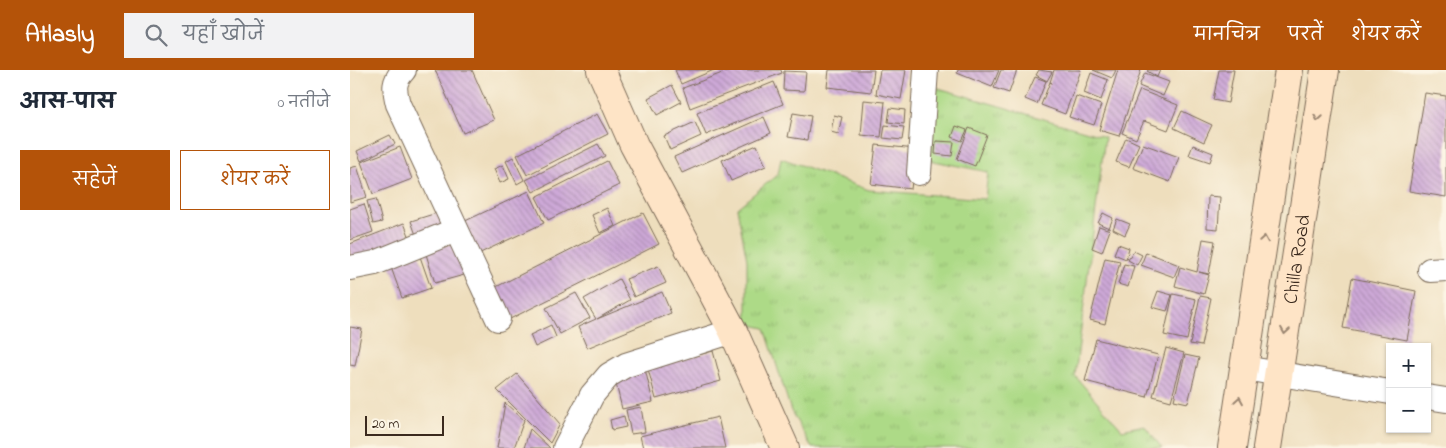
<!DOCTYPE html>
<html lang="hi">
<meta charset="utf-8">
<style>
body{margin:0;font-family:"Indie Flower","Playpen Sans Deva",sans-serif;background:#f2f2f3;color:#1f2937}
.controls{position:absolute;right:15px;bottom:15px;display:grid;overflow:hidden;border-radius:0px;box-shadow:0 1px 4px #0004}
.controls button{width:45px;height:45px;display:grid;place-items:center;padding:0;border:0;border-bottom:1px solid #e0e1e3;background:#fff;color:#1f2937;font:25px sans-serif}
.scale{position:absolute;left:15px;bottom:12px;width:79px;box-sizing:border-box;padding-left:5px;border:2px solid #3b2a1e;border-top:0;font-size:14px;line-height:18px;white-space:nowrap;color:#3b2a1e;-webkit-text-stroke:4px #fcf5e5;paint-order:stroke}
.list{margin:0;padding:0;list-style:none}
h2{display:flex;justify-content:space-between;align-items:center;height:65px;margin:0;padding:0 20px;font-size:21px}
h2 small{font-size:16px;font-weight:400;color:#747a83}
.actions{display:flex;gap:10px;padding:15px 20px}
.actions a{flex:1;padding:11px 0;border:1px solid #b45309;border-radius:0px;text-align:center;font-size:18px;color:#b45309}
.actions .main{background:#b45309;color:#fff}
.icon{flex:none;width:28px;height:28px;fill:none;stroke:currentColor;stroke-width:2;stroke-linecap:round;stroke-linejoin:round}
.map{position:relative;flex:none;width:1096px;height:378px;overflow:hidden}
header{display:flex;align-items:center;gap:30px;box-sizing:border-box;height:70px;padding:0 25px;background:#b45309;color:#fff}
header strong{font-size:24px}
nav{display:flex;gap:28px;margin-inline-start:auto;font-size:18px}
.search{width:350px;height:45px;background:#f2f2f3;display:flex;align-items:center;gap:12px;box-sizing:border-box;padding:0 18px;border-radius:0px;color:#747a83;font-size:19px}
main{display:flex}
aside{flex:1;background:#fff}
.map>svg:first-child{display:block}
</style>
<header>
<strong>Atlasly</strong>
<div class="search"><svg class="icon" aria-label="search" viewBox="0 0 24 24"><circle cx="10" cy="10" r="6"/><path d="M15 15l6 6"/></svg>यहाँ खोजें</div>
<nav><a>मानचित्र</a><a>परतें</a><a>शेयर करें</a></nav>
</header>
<main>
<aside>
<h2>आस-पास<small>0 नतीजे</small></h2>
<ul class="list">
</ul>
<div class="actions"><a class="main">सहेजें</a><a>शेयर करें</a></div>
</aside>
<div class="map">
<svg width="1096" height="378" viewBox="0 0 1096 378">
<defs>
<pattern id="grass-tufts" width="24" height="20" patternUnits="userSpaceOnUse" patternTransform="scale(1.25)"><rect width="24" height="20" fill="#adda87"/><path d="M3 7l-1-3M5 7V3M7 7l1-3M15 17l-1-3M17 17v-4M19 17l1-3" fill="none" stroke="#96bb74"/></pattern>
<pattern id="building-back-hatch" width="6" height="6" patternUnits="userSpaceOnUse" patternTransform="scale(1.25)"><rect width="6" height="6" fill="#cea9d8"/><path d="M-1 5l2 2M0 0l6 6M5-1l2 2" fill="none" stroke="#a88aaf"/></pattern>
</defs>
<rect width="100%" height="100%" fill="#fcf5e5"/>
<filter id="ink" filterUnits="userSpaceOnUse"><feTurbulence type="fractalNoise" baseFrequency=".02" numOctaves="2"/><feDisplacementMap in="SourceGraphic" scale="10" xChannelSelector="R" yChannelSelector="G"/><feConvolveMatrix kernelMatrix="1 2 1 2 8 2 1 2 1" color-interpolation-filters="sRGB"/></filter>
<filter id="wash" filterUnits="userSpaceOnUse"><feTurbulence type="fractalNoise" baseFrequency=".0096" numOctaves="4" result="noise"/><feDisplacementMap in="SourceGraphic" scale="20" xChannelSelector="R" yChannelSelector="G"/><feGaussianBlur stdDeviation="1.12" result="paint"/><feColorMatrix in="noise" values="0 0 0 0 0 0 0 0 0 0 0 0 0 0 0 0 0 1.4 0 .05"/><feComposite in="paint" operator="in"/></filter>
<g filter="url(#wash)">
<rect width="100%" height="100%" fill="#eedebd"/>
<polygon fill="url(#grass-tufts)" stroke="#748252" points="585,17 755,67 725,306 772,360 794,355 812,378 462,378 441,341 415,258 397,254 397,190 387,138 428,104 431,88 519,120 635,129 638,102 579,90"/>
<g id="blocks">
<g fill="url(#building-back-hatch)">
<polygon points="85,0 122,0 144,50 113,63"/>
<polygon points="325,0 364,0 331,14"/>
<polygon points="380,0 431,0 432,3 340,38 333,18"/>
<polygon points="479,0 524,0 521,22 477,17"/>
<polygon points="530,0 556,0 551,29 526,24"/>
<polygon points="608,0 649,0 642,17 607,3"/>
<polygon points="651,0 667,0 659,23 644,18"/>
<polygon points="689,0 702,2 697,11 686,5"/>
<polygon points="704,0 731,0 715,44 691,35 700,12 702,13 700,12"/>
<polygon points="743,0 766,0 762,8"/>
<polygon points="768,0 791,0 769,66 749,60"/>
<polygon points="798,0 810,0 807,7 797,1"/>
<polygon points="869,0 884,0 878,33 863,30"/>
<polygon points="434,1 456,2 454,21 433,20"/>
<polygon points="741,3 758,10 751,30 734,23"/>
<polygon points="795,3 819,12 813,26 789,16"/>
<polygon points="685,7 696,11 687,34 675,29"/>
<polygon points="424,12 433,34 356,65 347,43"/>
<polygon points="322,15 331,32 307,45 298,28"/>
<polygon points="790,20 828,35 818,60 794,51 786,69 772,63"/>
<polygon points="1075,23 1096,26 1096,127 1059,121"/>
<polygon points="726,26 751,35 744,55 719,47"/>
<polygon points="514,30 535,32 531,67 511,65"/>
<polygon points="540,38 555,40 554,54 538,52"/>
<polygon points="832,41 862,55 854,72 824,58"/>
<polygon points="443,43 461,46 457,70 438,67"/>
<polygon points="247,44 258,64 177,105 167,85"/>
<polygon points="484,45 492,47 488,64 481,62"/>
<polygon points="414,47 421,63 332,103 324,87"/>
<polygon points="345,52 351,66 320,80 314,66"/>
<polygon points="535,55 554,57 552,70 533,68"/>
<polygon points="606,56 617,60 612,71 602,67"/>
<polygon points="619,58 637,65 625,96 607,89"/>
<polygon points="40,65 45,74 11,91 7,81"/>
<polygon points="776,68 789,74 779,97 766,92"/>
<polygon points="586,71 604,72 602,86 585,84"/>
<polygon points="248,74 255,86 183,122 176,110"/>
<polygon points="793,74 829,87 820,112 783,98"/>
<polygon points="407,75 416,96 381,111 372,90"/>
<polygon points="526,75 566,79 561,119 521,114"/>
<polygon points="843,75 863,83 860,92 839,85"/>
<polygon points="50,77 62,109 23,124 11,92"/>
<polygon points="163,87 174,110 167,114 156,91"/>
<polygon points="257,91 269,115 198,150 186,127"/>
<polygon points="153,95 159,109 150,113 144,99"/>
<polygon points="7,96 17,127 0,132 0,98"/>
<polygon points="179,121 194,153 126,185 111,153"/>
<polygon points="858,126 870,127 868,159 857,158"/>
<polygon points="26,129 32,152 23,154 17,131"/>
<polygon points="14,134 23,162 0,170 0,139"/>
<polygon points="257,138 265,156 250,163 242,145"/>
<polygon points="90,142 94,156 66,165 61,151"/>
<polygon points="293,143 309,174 160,249 144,218"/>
<polygon points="753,143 763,148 759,158 748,153"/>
<polygon points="767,149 780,154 775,165 763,159"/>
<polygon points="54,153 60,168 1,191 0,174"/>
<polygon points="749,156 760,160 752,182 742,178"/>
<polygon points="853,169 865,171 859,204 849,202 859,205 854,224 825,216 830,197 847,202"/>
<polygon points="104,173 114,205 85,213 75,181"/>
<polygon points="768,174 779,178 776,189 764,184"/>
<polygon points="67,178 81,218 52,228 38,189"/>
<polygon points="784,181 792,185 787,195 778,190"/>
<polygon points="796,182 829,195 824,207 791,195"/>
<polygon points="755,188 770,191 755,254 740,250"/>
<polygon points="774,194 784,196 778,217 768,214"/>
<polygon points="308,196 316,213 284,227 276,209"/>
<polygon points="1002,208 1066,221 1057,270 993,258"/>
<polygon points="269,209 280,230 247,249 312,222 321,243 237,278 228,257 246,249 234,229"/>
<polygon points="808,221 822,225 817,241 802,237"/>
<polygon points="226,223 240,248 210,264 196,238"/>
<polygon points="823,224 846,229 837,270 814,265"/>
<polygon points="850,226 861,228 851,276 840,274"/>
<polygon points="201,255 206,267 185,277 180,265"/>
<polygon points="0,257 12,259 5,296 0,295"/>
<polygon points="746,269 808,285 797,327 735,311"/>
<polygon points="816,278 834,283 821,331 803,326"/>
<polygon points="363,281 371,311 306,329 298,299"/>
<polygon points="835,285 849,288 838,333 824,330"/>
<polygon points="295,299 303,332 272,339 264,305"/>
<polygon points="167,304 210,354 200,373 147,320"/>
<polygon points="155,333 174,350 164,378 147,378"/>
<polygon points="291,337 295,362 281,364 276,340"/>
<polygon points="274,346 276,357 262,360 260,350"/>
<polygon points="368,347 375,378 293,378 290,366"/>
<polygon points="180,359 200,378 174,378"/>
</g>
</g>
</g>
<g filter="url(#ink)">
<use href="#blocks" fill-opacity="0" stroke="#7a6956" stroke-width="1"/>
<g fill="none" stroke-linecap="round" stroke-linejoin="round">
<defs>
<g id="street">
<path d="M54,0C43,12 44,18 48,34L148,249"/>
<polyline points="569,103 576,0"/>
<polyline points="0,198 25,193 106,160"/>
<polyline points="1080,200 1096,199"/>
<polyline points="894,298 1040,322"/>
<polyline points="1077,327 1096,330"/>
<polyline points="215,378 242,325 259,305 276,295 383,261"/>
</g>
<g id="secondary">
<polyline points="251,0 284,75 383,261 435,378"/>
<polyline points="882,378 939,0"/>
<path id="s1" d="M917,378L975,0"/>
</g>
</defs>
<use href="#street" stroke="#7a6956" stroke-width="26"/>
<use href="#secondary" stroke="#7a6956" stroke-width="30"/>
<use href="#street" stroke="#fff" stroke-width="24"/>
<use href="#secondary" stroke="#fee4c6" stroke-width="28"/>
</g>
<defs><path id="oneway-chevron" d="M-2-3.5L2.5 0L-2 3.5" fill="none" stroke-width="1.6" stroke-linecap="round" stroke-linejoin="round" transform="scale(1.25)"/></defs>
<g stroke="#9c8772">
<use href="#oneway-chevron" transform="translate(968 48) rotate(99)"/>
<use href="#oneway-chevron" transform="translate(914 169) rotate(-81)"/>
<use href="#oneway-chevron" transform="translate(935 261) rotate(99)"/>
<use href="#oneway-chevron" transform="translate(889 330) rotate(-81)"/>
</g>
</g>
<g text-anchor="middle" stroke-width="4" stroke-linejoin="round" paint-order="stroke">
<g font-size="20" fill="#3b2a1e" stroke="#fcf5e5">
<text dy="7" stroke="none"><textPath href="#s1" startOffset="191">Chilla Road</textPath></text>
</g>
</g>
</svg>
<div class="controls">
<button>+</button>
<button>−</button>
</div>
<div class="scale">20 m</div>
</div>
</main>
